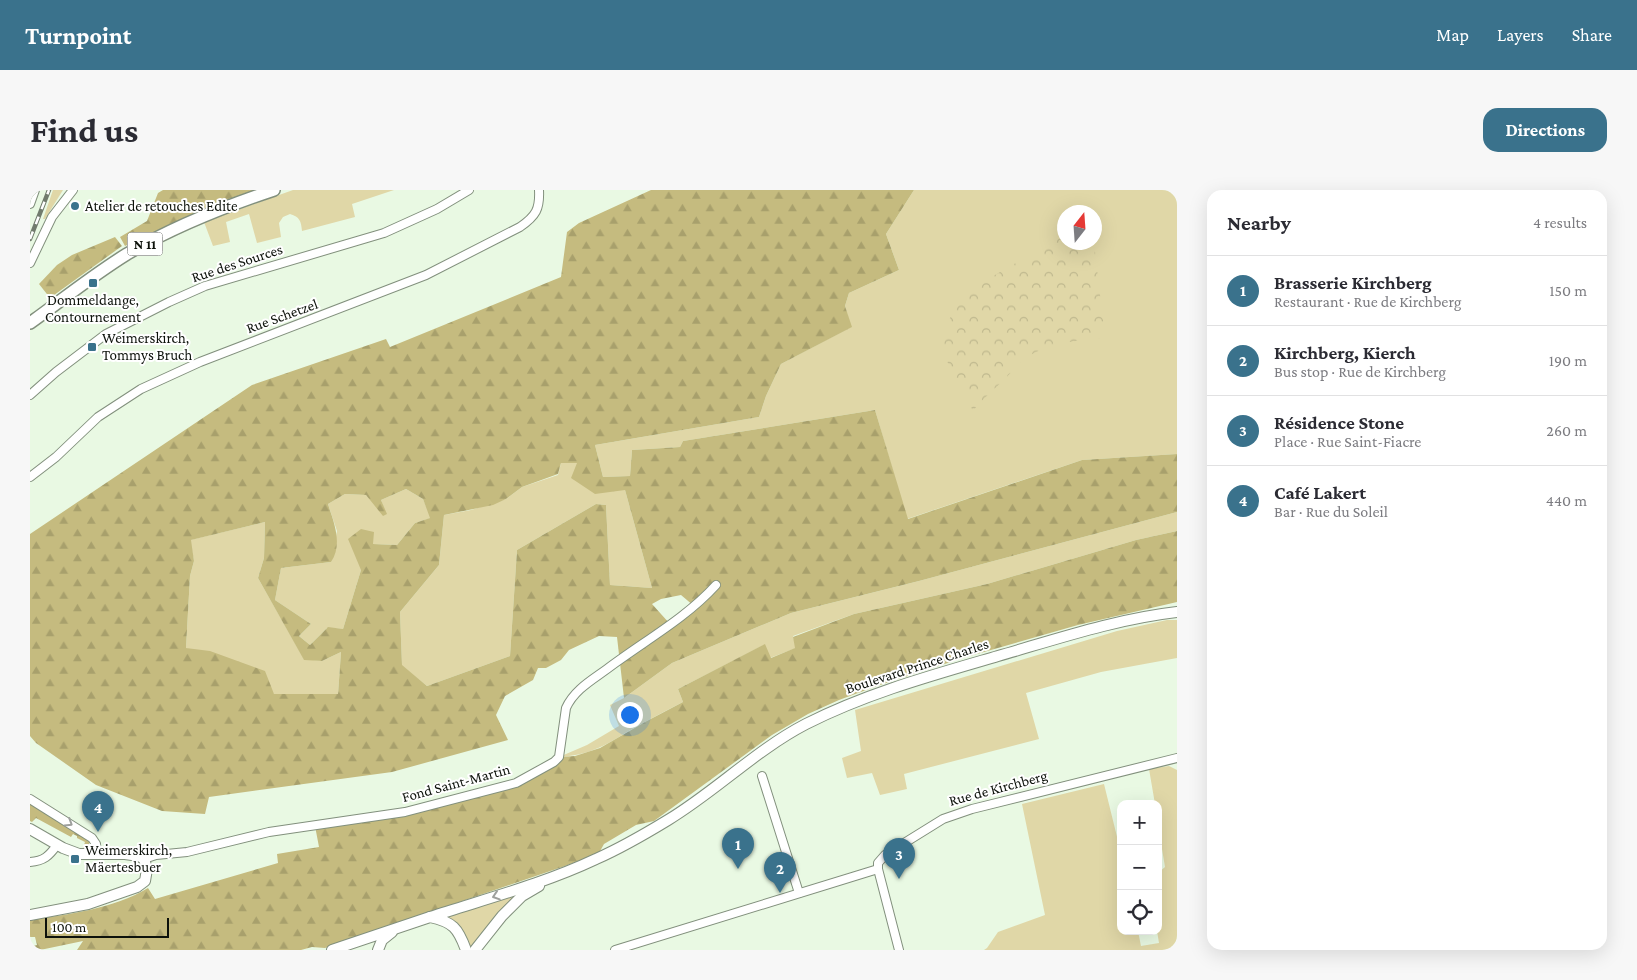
<!DOCTYPE html>
<meta charset="utf-8">
<style>
body{margin:0;font-family:"Crimson Pro",serif;background:#f7f7f7;color:#2b2b33}
.controls{position:absolute;right:15px;bottom:15px;display:grid;overflow:hidden;border-radius:10px;box-shadow:0 5px 20px #0002}
.controls button{width:45px;height:45px;display:grid;place-items:center;padding:0;border:0;border-bottom:1px solid #e1e1e2;background:#fff;color:#2b2b33;font:25px sans-serif}
.compass{position:absolute;left:1027px;top:15px;width:45px;height:45px;border-radius:50%;background:#fff;box-shadow:0 5px 20px #0002;rotate:17deg}
.scale{position:absolute;left:15px;bottom:12px;width:124px;box-sizing:border-box;padding-left:5px;border:2px solid #0d120b;border-top:0;font-size:14px;line-height:18px;white-space:nowrap;color:#0d120b;-webkit-text-stroke:4px #fff;paint-order:stroke}
.you{position:absolute;left:599px;top:524px;width:18px;height:18px;margin:-12px;border:4px solid #fff;border-radius:50%;background:#1a73e8;box-shadow:0 0 0 8px #1a73e833}
.badge{display:grid;place-items:center;width:32px;height:32px;border-radius:50%;background:#3a728c;color:#fff;font-size:16px;font-weight:700}
.pin{position:absolute;translate:-50% -41px;filter:drop-shadow(0 1px 2px #0008)}
.pin::after{content:'';position:absolute;top:26px;width:18px;height:15px;background:inherit;clip-path:polygon(0 0,100% 0,50% 100%)}
.list{margin:0;padding:0;list-style:none}
h2{display:flex;justify-content:space-between;align-items:center;height:65px;margin:0;padding:0 20px;font-size:21px}
h2 small{font-size:16px;font-weight:400;color:#7c7c81}
.list li{display:grid;grid-template-columns:32px 1fr auto;gap:15px;align-items:center;box-sizing:border-box;height:70px;padding:0 20px;border-top:1px solid #e1e1e2}
.list b{display:block;font-size:19px;white-space:nowrap}
.list p{margin:0;font-size:16px;white-space:nowrap;color:#7c7c81}
.list em{font-size:16px;font-style:normal;color:#7c7c81}
.icon{flex:none;width:28px;height:28px;fill:none;stroke:currentColor;stroke-width:2;stroke-linecap:round;stroke-linejoin:round}
.map{position:relative;flex:none;width:1147px;height:760px;overflow:hidden;border-radius:15px}
header{display:flex;align-items:center;gap:30px;box-sizing:border-box;height:70px;padding:0 25px;background:#3a728c;color:#fff}
header strong{font-size:24px}
nav{display:flex;gap:28px;margin-inline-start:auto;font-size:18px}
.intro{display:flex;align-items:center;justify-content:space-between;box-sizing:border-box;height:120px;padding:0 30px}
h1{margin:0;font-size:35px}
.button{padding:12px 22px;border-radius:15px;background:#3a728c;color:#fff;font-size:18px;font-weight:700}
main{display:flex;gap:30px;padding:0 30px}
aside{flex:1;background:#fff;border-radius:15px;box-shadow:0 5px 20px #0002}
.map>svg:first-child{display:block}
</style>
<header>
<strong>Turnpoint</strong>
<nav><a>Map</a><a>Layers</a><a>Share</a></nav>
</header>
<div class="intro"><h1>Find us</h1><a class="button">Directions</a></div>
<main>
<div class="map">
<svg width="1147" height="760" viewBox="0 0 1147 760">
<defs>
<pattern id="forest-firs" width="22" height="20" patternUnits="userSpaceOnUse" patternTransform="scale(1.25)"><rect width="22" height="20" fill="#c5bb7f"/><path d="M5 1l3.5 6h-7zM16 11l3.5 6h-7z" fill="#a8a06c"/></pattern>
<pattern id="park-crowns" width="20" height="18" patternUnits="userSpaceOnUse" patternTransform="scale(1.25)"><rect width="20" height="18" fill="#e0d7a7"/><path d="M2 6a3 3 0 1 1 6 0M12 15a3 3 0 1 1 6 0" fill="none" stroke="#bfb88e"/></pattern>
</defs>
<rect width="100%" height="100%" fill="#e9f9e3"/>
<g fill="#e0d7a7" fill-rule="evenodd">
<polygon points="23,0 33,0 15,29 13,29"/>
<path d="M263,0H364L322,14L325,27L272,41C271,31 270,27 260,24L253,27L249,33L251,47L227,53L219,24L196,32L200,52L183,56L174,32Z"/>
<path d="M884,0H1147V264L1052,270L877,329L845,220L653,251L650,257L602,260L600,286L573,287L565,255L729,227L736,206L751,174L821,137L815,116L819,103L869,80L856,44ZM1034,22H1064V52H1034Z"/>
<polygon points="531,273 547,273 595,300 622,398 580,395 576,315 566,314 487,360 480,466 397,496 372,476 370,422 409,375 414,325 441,320 476,309 492,297 528,285"/>
<polygon points="376,299 393,309 401,328 385,333 367,355 343,354 331,380 313,439 297,438 280,455 269,446 281,434 245,410 251,378 301,372 307,341 298,314 315,304 336,305 356,324 351,310"/>
<path d="M1147,322V341L1106,350L957,394L824,424L763,446L766,458L740,468L734,455L648,499L653,512C640,519 627,525 615,532C583,549 567,565 529,567L557,555L589,536L580,515L594,508L642,473L761,423L889,391Z"/>
<polygon points="235,332 234,368 228,388 274,469 292,471 311,462 308,504 244,504 156,458 160,386 164,371 160,350"/>
<polygon points="1137,430 1147,430 1147,468 1071,482 996,503 1009,549 874,584 877,599 850,605 842,583 817,588 812,568 831,561 825,520 1087,441"/>
<polygon points="1139,576 1147,580 1147,760 954,760 957,758 968,742 1015,725 992,614 1074,594 1091,663 1091,741 1108,741 1111,756 1129,753 1127,741 1128,741 1128,683 1135,677 1128,635 1128,614 1125,614 1119,579"/>
<polygon points="488,704 440,760 417,728 417,726"/>
</g>
<g fill="url(#forest-firs)" fill-rule="evenodd">
<polygon points="133,0 226,0 187,13 95,56 90,47 117,31 128,3"/>
<path d="M621,0H884L856,44L869,80L819,103L815,116L822,137L751,174L736,206L729,227L565,255L573,287L600,286L602,260L650,257L653,251L845,220L878,329L1052,270L1147,264V322L889,391L761,423L642,473L594,508L587,447L569,446L539,460L531,470L516,478H508L503,490L475,506L466,525L478,550L362,582L179,607L175,624L132,621L66,595L6,553L0,546V344L222,195L356,149L360,157L531,87L537,42L549,33ZM531,273H547L541,288L565,304L595,300L622,398L580,395L576,315L566,314L487,360L480,466L397,496L372,475L370,422L409,375L414,325L463,315L476,309L492,297L528,284ZM376,299L393,309L400,328L385,333L367,355L343,354L344,342L331,339L318,349L331,380L313,439L298,437L280,455L269,446L281,434L245,410L251,378L301,372C313,354 304,333 298,314L315,304L336,305L353,326L357,324L351,310ZM235,332L234,368L228,388L274,470L292,471L311,462L308,504H244L235,481L180,461L156,458L160,386L164,371L161,350ZM651,405L664,416L640,434L622,414L631,409Z"/>
<polygon points="85,47 92,56 20,108 9,94 27,75 42,65"/>
<path d="M1147,341V412L1048,435L933,468L847,496L809,510L778,524L742,545L624,631L606,635L574,654L569,663L535,676L295,758L282,757L271,760H47L53,751L10,760H0V757L7,755L5,747H0V730C39,724 83,719 118,698L125,709L248,673L247,664L289,657L285,636L375,622L486,593L529,567L545,566L570,558L615,532L653,512L648,499L735,454L741,468L765,458L763,447L824,424L957,394L1106,350Z"/>
<polygon points="0,613 59,649 59,657 55,659 53,658 55,652 47,648 47,646 43,644 41,647 6,628 2,632 0,631"/>
</g>
<path fill="url(#park-crowns)" d="M1034,46V52L1064,53L1075,148C1045,151 1015,152 991,172C982,181 974,191 964,199C955,208 951,211 943,221C935,203 921,187 916,167C904,117 955,90 991,70C1006,62 1020,54 1034,46Z"/>
<g fill="none" stroke-linecap="round" stroke-linejoin="round">
<defs>
<g id="minor">
<polyline points="0,14 5,0"/>
<polyline points="0,73 22,27 43,0"/>
<polyline points="0,205 26,182 76,144 139,112 175,96 354,43 407,19 439,0"/>
<path d="M0,287L26,267L68,227L111,199L170,172L396,85L490,37C506,26 510,19 509,0"/>
<polyline points="732,586 769,703"/>
<polyline points="0,609 62,648 66,654 67,665"/>
<path d="M114,669L126,665L157,662L239,642L375,622L486,593L524,572L529,567L536,518C544,500 562,490 577,479C614,451 655,429 686,395"/>
<path d="M0,672C14,671 19,666 27,655"/>
<polyline points="585,760 848,679"/>
<polyline points="869,760 848,679 848,673 855,665 913,629 942,619 1147,568"/>
</g>
<g id="secondary">
<polyline points="0,639 33,658 49,664 95,664 109,666 114,669 117,679 115,691 107,697 58,714 0,725"/>
<path d="M400,727C455,709 513,694 566,669C591,658 615,644 638,630C686,601 726,560 776,534C837,503 903,485 968,466C1027,449 1086,429 1147,422"/>
<path d="M302,760L400,727C423,732 428,738 436,760"/>
<polyline points="348,760 352,750 362,742"/>
<polyline points="445,760 472,726 492,706 509,696"/>
</g>
<path id="primary" d="M0,133C32,110 63,85 97,64C143,37 193,17 244,0"/>
</defs>
<use href="#minor" stroke="#82907d" stroke-width="10"/>
<use href="#secondary" stroke="#82907d" stroke-width="12"/>
<use href="#primary" stroke="#82907d" stroke-width="14"/>
<use href="#minor" stroke="#fff" stroke-width="8"/>
<use href="#secondary" stroke="#fff" stroke-width="10"/>
<use href="#primary" stroke="#fff" stroke-width="11"/>
<defs>
<polyline id="rail" points="0,49 19,0"/>
</defs>
<use href="#rail" stroke="#717b6d" stroke-width="4.5"/>
<use href="#rail" stroke="#fff" stroke-width="2.5" stroke-dasharray="8" stroke-linecap="butt"/>
</g>
<defs><path id="oneway-chevron" d="M-2-3.5L2.5 0L-2 3.5" fill="none" stroke-width="1.6" stroke-linecap="round" stroke-linejoin="round" transform="scale(1.25)"/></defs>
<g stroke="#9ea09d">
<use href="#oneway-chevron" transform="translate(39 633) rotate(32)"/>
<use href="#oneway-chevron" transform="translate(466 706) rotate(162)"/>
</g>
<g fill="#3a728c" stroke="#fff" stroke-width="2">
<circle cx="45" cy="16" r="5"/>
<rect x="58" y="88" width="10" height="10" rx="2.5"/>
<rect x="57" y="152" width="10" height="10" rx="2.5"/>
<rect x="40" y="664" width="10" height="10" rx="2.5"/>
</g>
<g text-anchor="middle" stroke-width="4" stroke-linejoin="round" paint-order="stroke">
<rect fill="#fff" stroke="#565954" stroke-width="1" x="97.5" y="42.5" width="35" height="23" rx="4"/>
<g font-size="14" font-weight="bold" fill="#0d120b">
<text x="115" y="59">N 11</text>
</g>
<g font-size="15" fill="#0d120b" stroke="#fff" text-anchor="start">
<text x="55" y="21">Atelier de retouches Edite</text>
<text x="63" y="115" text-anchor="middle">Dommeldange,<tspan x="63" dy="17">Contournement</tspan></text>
<text x="72" y="153">Weimerskirch,<tspan x="72" dy="17">Tommys Bruch</tspan></text>
<text x="55" y="665">Weimerskirch,<tspan x="55" dy="17">Mäertesbuer</tspan></text>
</g>
<g font-size="15" fill="#0d120b" stroke="#fff">
<text transform="translate(207 73) rotate(-18)" y="5">Rue des Sources</text>
<text transform="translate(252 126) rotate(-20)" y="5">Rue Schetzel</text>
<text transform="translate(887 476) rotate(-18)" y="5">Boulevard Prince Charles</text>
<text transform="translate(426 593) rotate(-15)" y="5">Fond Saint-Martin</text>
<text transform="translate(968 598) rotate(-15)" y="5">Rue de Kirchberg</text>
</g>
</g>
</svg>
<div class="controls">
<button>+</button>
<button>−</button>
<button><svg class="icon" aria-label="locate" viewBox="0 0 24 24"><circle cx="12" cy="12" r="6"/><path d="M12 2v4M12 18v4M2 12h4M18 12h4"/></svg></button>
</div>
<svg class="compass" viewBox="-18 -18 36 36"><path d="M0-13l5 13h-10z" fill="#e53935"/><path d="M0 13l5-13h-10z" fill="#7c7c81"/></svg>
<div class="scale">100 m</div>
<div class="you"></div>
<div class="pin badge" style="left:708px;top:679px">1</div>
<div class="pin badge" style="left:750px;top:703px">2</div>
<div class="pin badge" style="left:869px;top:689px">3</div>
<div class="pin badge" style="left:68px;top:642px">4</div>
</div>
<aside>
<h2>Nearby<small>4 results</small></h2>
<ul class="list">
<li><span class="badge">1</span><div><b>Brasserie Kirchberg</b><p>Restaurant · Rue de Kirchberg</p></div><em>150 m</em></li>
<li><span class="badge">2</span><div><b>Kirchberg, Kierch</b><p>Bus stop · Rue de Kirchberg</p></div><em>190 m</em></li>
<li><span class="badge">3</span><div><b>Résidence Stone</b><p>Place · Rue Saint-Fiacre</p></div><em>260 m</em></li>
<li><span class="badge">4</span><div><b>Café Lakert</b><p>Bar · Rue du Soleil</p></div><em>440 m</em></li>
</ul>
</aside>
</main>
